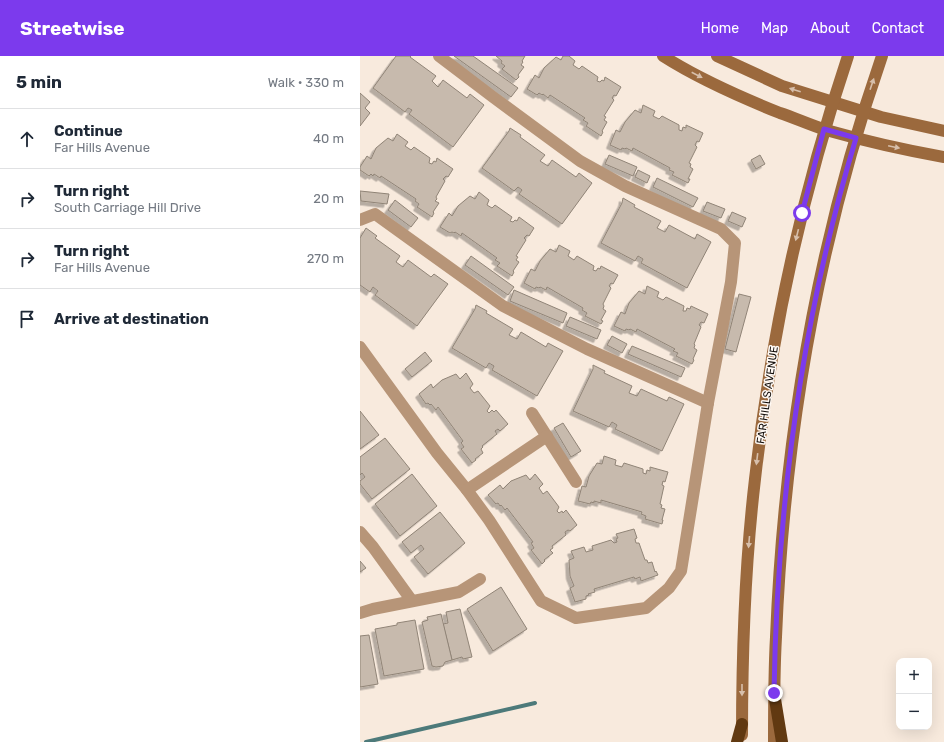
<!DOCTYPE html>
<meta charset="utf-8">
<style>
body{margin:0;font-family:Rubik,sans-serif;background:#f6f6f7;color:#1f2937}
.controls{position:absolute;right:12px;bottom:12px;display:grid;overflow:hidden;border-radius:8px;box-shadow:0 4px 16px #0002}
.controls button{width:36px;height:36px;display:grid;place-items:center;padding:0;border:0;border-bottom:1px solid #e0e1e3;background:#fff;color:#1f2937;font:20px sans-serif}
.stop{position:absolute;width:12px;height:12px;margin:-9px;border:3px solid #7c3aed;border-radius:50%;background:#fff}
.stop.end{background:#7c3aed;border-color:#fff;box-shadow:0 1px 4px #0008}
.list{margin:0;padding:0;list-style:none}
h2{display:flex;justify-content:space-between;align-items:center;height:52px;margin:0;padding:0 16px;font-size:17px}
h2 small{font-size:13px;font-weight:400;color:#747a83}
.list li{display:grid;grid-template-columns:26px 1fr auto;gap:12px;align-items:center;box-sizing:border-box;height:60px;padding:0 16px;border-top:1px solid #e0e1e3}
.list b{display:block;font-size:15px;white-space:nowrap}
.list p{margin:0;font-size:13px;white-space:nowrap;color:#747a83}
.list em{font-size:13px;font-style:normal;color:#747a83}
.icon{flex:none;width:22px;height:22px;fill:none;stroke:currentColor;stroke-width:2;stroke-linecap:round;stroke-linejoin:round}
.map{position:relative;flex:none;width:584px;height:686px;overflow:hidden}
header{display:flex;align-items:center;gap:24px;box-sizing:border-box;height:56px;padding:0 20px;background:#7c3aed;color:#fff}
header strong{font-size:19px}
nav{display:flex;gap:22px;margin-inline-start:auto;font-size:14px}
main{display:flex}
aside{flex:1;background:#fff}
.map>svg:first-child{display:block}
</style>
<header>
<strong>Streetwise</strong>
<nav><a>Home</a><a>Map</a><a>About</a><a>Contact</a></nav>
</header>
<main>
<aside>
<h2>5 min<small>Walk · 330 m</small></h2>
<ul class="list">
<li><svg class="icon" aria-label="ahead" viewBox="0 0 24 24"><path d="M12 20V5M6 11l6-6 6 6"/></svg><div><b>Continue</b><p>Far Hills Avenue</p></div><em>40 m</em></li>
<li><svg class="icon" aria-label="right" viewBox="0 0 24 24"><path d="M7 20v-9h11M14 6l5 5-5 5"/></svg><div><b>Turn right</b><p>South Carriage Hill Drive</p></div><em>20 m</em></li>
<li><svg class="icon" aria-label="right" viewBox="0 0 24 24"><path d="M7 20v-9h11M14 6l5 5-5 5"/></svg><div><b>Turn right</b><p>Far Hills Avenue</p></div><em>270 m</em></li>
<li><svg class="icon" aria-label="arrive" viewBox="0 0 24 24"><path d="M6 21V4h12l-3 4 3 4H6"/></svg><div><b>Arrive at destination</b></div></li>
</ul>
</aside>
<div class="map">
<svg width="584" height="686" viewBox="0 0 584 686">
<defs>
<filter id="shadow"><feDropShadow dx="-3.5" dy="3.5" stdDeviation="0" flood-color="#0004"/></filter>
</defs>
<rect width="100%" height="100%" fill="#f8eadd"/>
<g fill="none" stroke-linecap="round" stroke-linejoin="round">
<polyline stroke="#4d7a7a" stroke-width="4" points="6,686 175,647"/>
</g>
<g fill="#c7baad" stroke="#908477" filter="url(#shadow)">
<polygon points="36,0 51,0 50,1 76,20 72,25 78,31 83,24 107,42 110,38 124,49 93,91 49,58 52,54 48,52 45,56 13,32"/>
<polygon points="94,0 113,0 158,32 151,41"/>
<polygon points="136,0 165,0 162,5 163,6 161,9 164,11 158,19 159,21 156,24 142,13 145,10 141,7 142,5"/>
<polygon points="203,0 209,0 215,5 213,9 219,13 222,10 238,21 237,25 240,26 242,24 244,25 245,21 261,31 256,40 254,39 252,42 254,44 244,60 246,61 244,64 247,66 242,75 243,76 241,80 226,70 228,67 223,64 225,62 190,39 188,42 183,38 182,39 179,37 177,39 167,33 175,19 179,22 184,12 196,1 201,4"/>
<polygon points="0,37 10,46 5,52 10,57 0,70"/>
<polygon points="283,49 295,55 293,60 299,63 302,60 319,69 319,74 322,75 323,71 326,72 326,69 343,77 339,86 337,85 335,89 337,91 329,107 331,108 330,111 333,113 328,123 330,123 328,127 312,119 314,116 309,114 310,112 273,92 272,95 266,92 265,93 262,92 261,94 250,89 256,74 260,76 265,66 275,54 281,57"/>
<polygon points="150,72 161,79 160,81 185,99 180,105 188,110 192,104 216,121 219,117 232,127 202,168 159,138 162,134 158,131 154,135 122,112 149,75"/>
<polygon points="37,78 48,86 45,90 51,94 54,91 70,102 69,107 72,108 74,105 76,106 77,102 93,113 88,121 86,120 83,123 85,125 76,141 77,143 75,145 79,147 73,156 74,157 72,161 57,151 59,148 55,145 56,143 21,120 20,122 14,118 13,120 11,118 9,120 0,114 0,111 7,100 11,103 16,92 28,82 33,85"/>
<polygon points="249,99 277,111 273,120 245,108"/>
<polygon points="400,99 405,108 396,113 391,104"/>
<polygon points="278,114 290,120 287,127 275,121"/>
<polygon points="297,122 338,142 333,151 293,131"/>
<polygon points="0,135 29,138 27,148 1,145"/>
<polygon points="119,136 129,144 127,149 132,152 135,149 152,161 150,165 153,166 155,164 157,165 159,161 174,172 169,180 167,179 164,182 166,184 156,200 158,201 156,204 159,206 153,215 154,216 152,220 137,210 140,207 135,204 137,202 102,177 101,180 95,176 94,177 92,176 90,177 80,171 89,157 92,160 98,150 110,140 115,143"/>
<polygon points="263,142 275,149 274,151 301,165 297,172 305,176 309,169 335,183 337,178 351,186 327,232 281,207 283,203 278,200 275,205 241,187 262,147"/>
<polygon points="35,144 58,162 51,171 28,154"/>
<polygon points="347,146 365,153 361,162 343,155"/>
<polygon points="372,156 386,162 382,171 368,165"/>
<polygon points="6,172 17,180 15,182 40,200 36,206 43,211 48,204 71,221 74,218 88,228 57,270 15,239 18,235 13,231 10,236 0,229 0,182"/>
<polygon points="199,189 210,195 208,200 214,204 217,200 234,210 233,214 236,215 238,212 240,213 241,210 258,219 253,228 251,227 249,230 251,232 243,248 244,250 243,253 246,255 241,264 243,265 241,268 225,260 227,257 222,254 223,252 187,231 186,234 180,231 179,232 176,231 175,233 164,227 171,213 175,215 180,205 190,193 196,196"/>
<polygon points="111,200 154,231 148,239 105,209"/>
<polygon points="287,230 299,236 297,241 303,244 306,241 324,250 323,255 326,255 327,252 330,253 331,250 348,258 344,267 341,266 339,269 341,271 334,288 335,289 334,292 337,294 333,303 334,304 332,308 316,300 318,297 313,295 315,293 277,273 276,276 270,273 269,274 266,273 265,275 254,270 261,256 265,258 269,247 279,235 285,238"/>
<polygon points="154,234 207,257 203,267 150,245"/>
<polygon points="379,238 391,241 376,296 365,293"/>
<polygon points="116,249 127,255 126,257 153,273 149,279 157,283 161,276 186,291 188,287 203,295 177,340 132,314 134,310 129,307 126,312 92,292 115,253"/>
<polygon points="210,261 241,274 237,283 206,270"/>
<polygon points="252,280 267,288 262,297 247,289"/>
<polygon points="272,290 325,312 321,321 268,298"/>
<polygon points="65,296 72,305 52,321 45,313"/>
<polygon points="233,309 245,315 244,317 272,330 269,337 277,340 281,333 307,345 309,341 324,348 302,395 255,373 257,369 252,366 249,371 213,355 233,313"/>
<polygon points="106,317 113,328 110,332 114,337 118,335 130,350 127,355 129,357 132,354 134,356 136,354 148,368 140,375 138,373 135,375 137,378 122,390 123,391 121,393 123,397 115,403 116,404 112,407 101,393 104,391 101,387 103,385 78,351 76,354 71,348 70,349 68,347 66,348 59,338 71,328 73,332 82,324 96,318 100,323"/>
<polygon points="0,355 19,379 0,393"/>
<polygon points="203,367 221,395 211,401 194,372"/>
<polygon points="25,382 50,413 12,443 0,428 0,425 5,421 2,417 0,419 0,401"/>
<polygon points="244,400 256,404 255,409 262,411 264,407 283,413 283,417 286,418 287,414 290,415 290,411 308,416 305,426 303,425 302,429 304,430 300,448 302,449 301,452 305,453 302,464 303,464 302,468 285,463 286,460 281,458 282,456 241,444 241,447 234,445 234,447 231,446 230,448 218,445 222,430 226,431 229,420 237,407 242,408"/>
<polygon points="52,418 77,450 40,480 15,448"/>
<polygon points="175,418 183,428 179,432 183,438 187,435 199,451 197,455 199,457 202,455 203,457 206,454 217,469 210,475 208,474 205,476 206,479 192,490 193,492 190,494 193,497 184,504 185,505 182,508 171,494 174,492 171,487 173,486 147,452 145,454 141,449 140,450 138,447 136,448 128,439 140,429 143,433 151,425 166,419 170,424"/>
<polygon points="80,456 105,487 68,518 54,501 64,493 61,489 51,497 42,486"/>
<polygon points="274,473 277,482 275,483 276,487 279,487 285,504 287,504 288,507 292,506 295,516 296,515 298,519 281,525 280,521 275,523 274,521 234,533 235,536 228,538 229,539 226,540 226,543 215,546 210,532 214,530 210,520 209,504 214,502 211,495 224,491 226,496 233,494 232,490 251,484 254,487 257,486 256,483 258,482 256,478"/>
<polygon points="0,505 6,512 0,516"/>
<polygon points="141,531 167,573 133,595 107,553"/>
<polygon points="100,553 112,601 103,603 102,601 92,604 83,568 88,567 86,556"/>
<polygon points="81,558 92,604 85,606 83,610 76,611 72,610 62,566 68,564 67,561"/>
<polygon points="55,564 64,613 24,620 15,573 37,569 37,567"/>
<polygon points="9,579 18,628 0,631 0,580"/>
</g>
<g fill="none" stroke-linecap="round" stroke-linejoin="round">
<g stroke="#b79578" stroke-width="12">
<polyline points="0,164 15,158 143,250 227,293 348,347"/>
<polyline points="0,291 77,397 107,434 129,464 181,545 216,562 286,552 309,532 321,515 348,347 371,226 375,187 361,173 265,130 220,105 133,41 79,0"/>
<polyline points="172,357 216,426"/>
<polyline points="107,434 187,380"/>
<polyline points="0,476 13,491 52,545"/>
<polyline points="0,557 13,553 99,536 120,523"/>
</g>
<g stroke="#9b693d" stroke-width="12">
<path d="M303,0C339,23 380,41 420,57C435,62 450,69 466,74C505,85 544,94 584,101"/>
<polyline points="357,0 422,30 521,61 584,75"/>
<path d="M382,679C382,593 385,508 395,423C411,279 442,137 488,0"/>
<path d="M414,686C414,651 414,616 416,581C424,384 457,187 522,0"/>
</g>
<g stroke="#613911" stroke-width="12">
<polyline points="414,637 422,686"/>
<polyline points="377,686 382,668"/>
</g>
</g>
<defs><path id="oneway-solid" d="M-6-.8H1V-3.2L6.5 0L1 3.2V.8H-6Z"/></defs>
<g fill="#d7bfab">
<use href="#oneway-solid" transform="translate(337 19) rotate(27)"/>
<use href="#oneway-solid" transform="translate(512 28) rotate(-71)"/>
<use href="#oneway-solid" transform="translate(435 34) rotate(-162)"/>
<use href="#oneway-solid" transform="translate(534 91) rotate(12)"/>
<use href="#oneway-solid" transform="translate(437 179) rotate(104)"/>
<use href="#oneway-solid" transform="translate(397 403) rotate(97)"/>
<use href="#oneway-solid" transform="translate(389 486) rotate(95)"/>
<use href="#oneway-solid" transform="translate(382 634) rotate(90)"/>
</g>
<g fill="none" stroke-linecap="round" stroke-linejoin="round">
<path stroke="#7c3aed" stroke-width="5" d="M414,637C417,450 442,261 496,82L464,73L442,157"/>
</g>
<g text-anchor="middle" stroke-width="3" stroke-linejoin="round" paint-order="stroke">
<g font-size="11" fill="#100b07" stroke="#fff9f4">
<text transform="translate(407 339) rotate(-82)" y="4">FAR HILLS AVENUE</text>
</g>
</g>
</svg>
<div class="controls">
<button>+</button>
<button>−</button>
</div>
<div class="stop" style="left:442px;top:157px"></div>
<div class="stop end" style="left:414px;top:637px"></div>
</div>
</main>
